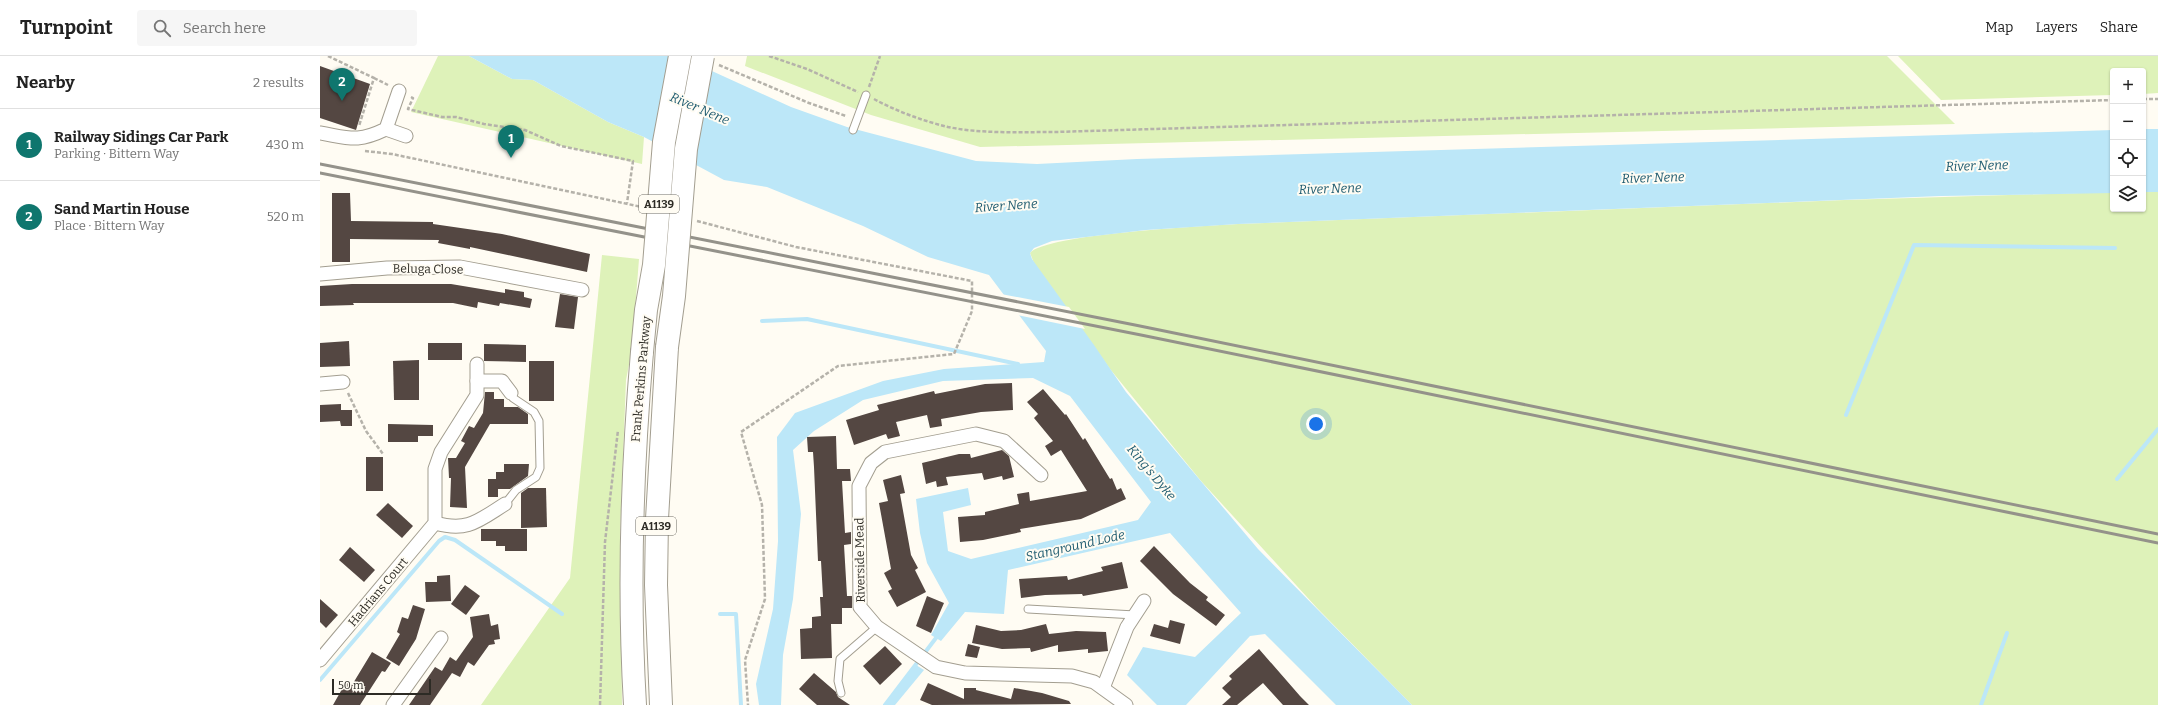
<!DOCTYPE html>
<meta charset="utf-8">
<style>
body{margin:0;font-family:Bitter,serif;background:#f6f6f6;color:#222}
.controls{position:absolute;right:12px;top:12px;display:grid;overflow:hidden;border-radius:4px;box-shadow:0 1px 3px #0004}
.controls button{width:36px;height:36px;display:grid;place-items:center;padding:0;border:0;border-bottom:1px solid #e0e0e0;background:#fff;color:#222;font:20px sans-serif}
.scale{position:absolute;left:12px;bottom:10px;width:99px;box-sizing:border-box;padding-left:4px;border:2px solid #2d2b25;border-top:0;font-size:11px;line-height:14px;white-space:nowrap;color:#2d2b25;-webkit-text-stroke:3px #fffcf3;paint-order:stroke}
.you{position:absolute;left:996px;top:368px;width:14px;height:14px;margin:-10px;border:3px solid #fff;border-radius:50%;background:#1a73e8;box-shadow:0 0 0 6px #1a73e833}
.badge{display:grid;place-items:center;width:26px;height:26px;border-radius:50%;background:#0f766e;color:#fff;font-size:13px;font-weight:700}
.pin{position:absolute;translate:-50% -33px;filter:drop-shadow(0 1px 2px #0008)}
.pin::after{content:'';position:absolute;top:21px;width:14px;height:12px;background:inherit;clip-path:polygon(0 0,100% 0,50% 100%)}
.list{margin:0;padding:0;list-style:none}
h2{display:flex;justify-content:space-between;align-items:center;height:52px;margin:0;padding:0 16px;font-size:17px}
h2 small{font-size:13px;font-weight:400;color:#767676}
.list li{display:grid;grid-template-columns:26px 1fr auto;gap:12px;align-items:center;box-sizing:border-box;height:72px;padding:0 16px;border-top:1px solid #e0e0e0}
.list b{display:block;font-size:15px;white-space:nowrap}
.list p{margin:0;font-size:13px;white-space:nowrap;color:#767676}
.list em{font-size:13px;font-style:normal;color:#767676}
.icon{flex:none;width:22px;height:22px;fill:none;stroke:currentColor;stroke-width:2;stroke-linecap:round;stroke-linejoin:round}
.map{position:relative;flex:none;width:1838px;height:649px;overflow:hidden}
header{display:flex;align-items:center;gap:24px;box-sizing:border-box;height:56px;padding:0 20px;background:#fff;border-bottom:1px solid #e0e0e0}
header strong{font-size:19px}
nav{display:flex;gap:22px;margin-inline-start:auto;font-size:14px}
.search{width:280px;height:36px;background:#f6f6f6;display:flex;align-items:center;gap:10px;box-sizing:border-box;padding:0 14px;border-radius:4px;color:#767676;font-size:15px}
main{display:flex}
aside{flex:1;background:#fff}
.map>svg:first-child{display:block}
</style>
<header>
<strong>Turnpoint</strong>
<div class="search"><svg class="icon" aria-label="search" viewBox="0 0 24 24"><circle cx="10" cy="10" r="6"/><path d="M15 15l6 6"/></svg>Search here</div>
<nav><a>Map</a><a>Layers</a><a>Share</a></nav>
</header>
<main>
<aside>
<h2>Nearby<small>2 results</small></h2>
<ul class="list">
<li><span class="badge">1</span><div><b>Railway Sidings Car Park</b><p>Parking · Bittern Way</p></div><em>430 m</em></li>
<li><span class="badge">2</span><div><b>Sand Martin House</b><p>Place · Bittern Way</p></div><em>520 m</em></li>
</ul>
</aside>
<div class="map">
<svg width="1838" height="649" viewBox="0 0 1838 649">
<rect width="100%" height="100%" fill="#fffcf3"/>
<g fill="#def2b9">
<polygon points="118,0 149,0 192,23 213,24 288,66 324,81 322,108 91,56"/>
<polygon points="427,0 1567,0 1635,68 660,91 551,59 425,10"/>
<polygon points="1578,0 1838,0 1838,37 1823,38 1823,15 1793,15 1793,39 1621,44"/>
<path d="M1823,135H1838V649H1092L997,552L881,425L790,313L714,207L710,197C726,178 885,170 918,168L1525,144L1793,136V153H1823Z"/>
<polygon points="282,199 319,203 312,293 306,324 300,480 302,649 161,649 250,522"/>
</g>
<g fill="#bce7f8">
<polygon points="149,0 359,0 471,51 527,71 656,105 717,108 817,103 1793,74 1793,137 1621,140 918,168 826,174 732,185 714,192 710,197 712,203 774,289 806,336 938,493 1092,649 1016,649 945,578 930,580 866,649 837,649 807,619 823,591 875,601 921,557 850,477 688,514 684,558 645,556 621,585 611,579 629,547 607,507 600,477 596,443 648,432 651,449 623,456 628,495 651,503 818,464 831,446 750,340 713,322 623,325 543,344 494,375 473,394 481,458 473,543 463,599 461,649 439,649 436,628 453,553 458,485 457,381 475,357 563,325 624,313 724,306 726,295 669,219 608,201 543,170 447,131 404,124 324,81 288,66 213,24 192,23"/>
<rect x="1823" y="73" width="15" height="63"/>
<polygon points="596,609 604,614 575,649 565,649"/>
</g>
<polygon fill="#fffcf3" points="681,238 749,251 765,273 697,259"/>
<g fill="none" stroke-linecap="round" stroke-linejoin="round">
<g stroke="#bce7f8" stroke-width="4">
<polyline points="442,265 487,263 698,308"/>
<polyline points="1526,359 1594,189 1795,192"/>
<polyline points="1797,423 1838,373"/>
<polyline points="400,558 416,558 421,649"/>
<polyline points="0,624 119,485 125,481 135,484 242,558"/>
<polyline points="565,649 619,578"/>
<polyline points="1661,649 1687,577"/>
</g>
</g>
<g fill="#544742">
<polygon points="0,10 50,28 36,74 0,62"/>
<polygon points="12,137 30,137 31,165 113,166 113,168 182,178 270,198 267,216 150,191 150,193 118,187 119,184 30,183 30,206 12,206"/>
<polygon points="32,228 131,228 185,237 185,233 204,236 204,241 212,243 210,252 180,247 179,250 158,246 157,252 133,247 33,247 34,249 0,250 0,230"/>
<polygon points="240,238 258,241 254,273 235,271"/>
<polygon points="29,285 30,310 0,311 0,287"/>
<rect x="108" y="287" width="34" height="17"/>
<polygon points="164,288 206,289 206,306 164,305"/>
<polygon points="99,304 99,344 74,344 73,305"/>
<rect x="209" y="305" width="25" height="40"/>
<polygon points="692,327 693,354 661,356 621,363 622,370 610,372 607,359 576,366 580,380 568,383 566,378 534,389 526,364 559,354 557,349 614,335 615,338 665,328"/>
<polygon points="723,333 745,359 746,358 763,384 765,382 790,423 792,422 797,434 801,432 806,443 761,463 700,473 701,476 663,484 640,486 638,461 665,459 665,456 699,448 697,438 709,436 710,445 767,435 741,394 731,400 725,390 733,385 714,362 718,358 707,346"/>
<polygon points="165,336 174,336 174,343 184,343 184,351 198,351 208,358 208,368 170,368 145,411 147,452 130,451 131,422 129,422 128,402 136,402 145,387 141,385 149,370 154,372 163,357"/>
<polygon points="21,348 21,354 32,354 32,370 21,370 20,365 0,366 0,349"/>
<polygon points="68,368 113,369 113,380 98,380 98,386 68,386"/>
<polygon points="516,380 517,413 530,413 531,425 522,425 525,477 531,476 531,488 524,489 527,540 532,540 532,552 522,552 522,568 511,568 512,602 481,603 480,573 492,572 492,561 501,560 500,541 503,541 501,505 498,505 494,411 493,396 488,396 487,381"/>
<polygon points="682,394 689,400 694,421 683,424 682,420 664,424 662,417 626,421 628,429 617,431 616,425 606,428 602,407 639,398 650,398 651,402"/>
<rect x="46" y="401" width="17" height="34"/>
<polygon points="184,408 209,408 208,420 190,433 178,433 178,441 168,441 168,423 176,423 176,416 184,416"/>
<polygon points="581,419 585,437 580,438 591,499 598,512 595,514 606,536 577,551 568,535 572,533 564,517 571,513 559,447 568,445 563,424"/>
<polygon points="208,432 226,432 227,471 201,472 201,437"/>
<polygon points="68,447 93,470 82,482 56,459"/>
<polygon points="161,473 207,473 207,495 185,495 185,490 176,490 176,485 161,485"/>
<polygon points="834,490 870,527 888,541 886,544 905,559 896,570 853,538 820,505"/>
<polygon points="30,491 55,514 44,526 19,504"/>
<polygon points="802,506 808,532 763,540 762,538 725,539 701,542 699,523 747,520 748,524 783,515 781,511"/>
<polygon points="130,519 131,545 106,546 105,526 117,526 117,520"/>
<polygon points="145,529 160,540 146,559 131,548"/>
<polygon points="607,540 624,547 611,577 596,570"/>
<polygon points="0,543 18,559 6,572 0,566"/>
<polygon points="93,549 105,553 96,583 79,610 66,602 80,578 77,576 82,561 88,563"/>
<polygon points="169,558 171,570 178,568 180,583 174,584 175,588 169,589 154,610 148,606 140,621 132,617 110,649 89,649 115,611 122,615 130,601 136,605 153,581 150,561"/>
<polygon points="850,564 865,568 860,588 830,580 834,568 848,572"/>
<polygon points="726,568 729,578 756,575 786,576 788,595 768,597 768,593 738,596 738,589 711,596 710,592 682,593 652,587 656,569 681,575 701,574"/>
<polygon points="648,588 660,591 657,602 645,600"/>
<polygon points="565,590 582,608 560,629 543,610"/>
<polygon points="939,593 980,640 989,649 963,649 943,627 917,649 902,649 911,641 902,632 912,623 909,620"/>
<polygon points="52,596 71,607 65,616 62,615 40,649 13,649 26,626 32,629"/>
<polygon points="494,617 516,636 518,641 530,649 497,649 479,633"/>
<polygon points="608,627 644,643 644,632 656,632 656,634 691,643 694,632 722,637 749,645 751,648 612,649 600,644"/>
</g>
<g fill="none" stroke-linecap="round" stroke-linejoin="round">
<defs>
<g id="lane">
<polyline points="533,74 546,39"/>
<polyline points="185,448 196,434 216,421 220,412 219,365 214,356 193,342 191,337"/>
<polyline points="708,553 815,559"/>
<polyline points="521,637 518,625 520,603 557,571"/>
</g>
<g id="street">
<polyline points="66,73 86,80"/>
<path d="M0,77C30,82 37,87 66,73L79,35"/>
<polyline points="0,218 67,212 140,211 262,234"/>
<polyline points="157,325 182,325 191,337"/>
<polyline points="0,328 23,326"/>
<polyline points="721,419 684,385 656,378 565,396 551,407 539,430 540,551 557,571 616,611 645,617 752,620 774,626 806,649"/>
<path d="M115,467C148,476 158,465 185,448"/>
<polyline points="0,604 115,467 115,413 121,396 157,339 157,308"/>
<polyline points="783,632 807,571 824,545"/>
<polyline points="73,649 121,582"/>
</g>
<g id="highway">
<path d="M315,649C308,532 312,413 322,296"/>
<polyline points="341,649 336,529 337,463 347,291"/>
</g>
</defs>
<use href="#lane" stroke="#a39e90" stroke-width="9"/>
<use href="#street" stroke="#a39e90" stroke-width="15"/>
<use href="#highway" stroke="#a39e90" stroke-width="24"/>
<g stroke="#b5b2aa" stroke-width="2.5" stroke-dasharray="4 2" stroke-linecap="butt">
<polyline points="8,0 54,22 39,70"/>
<polyline points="449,0 487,13 538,36"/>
<polyline points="399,9 489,47 526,60"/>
<polyline points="54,22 68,29"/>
<polyline points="549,31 560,0"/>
<polyline points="91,41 93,42 88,53 122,61 136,61 164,68 205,74 241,90 313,105 307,147"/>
<path d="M554,43C576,55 603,65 628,71C662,78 700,76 735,76L1793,44"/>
<polyline points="1823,43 1838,43"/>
<polyline points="45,95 72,98 322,151"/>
<polyline points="377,165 476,191 652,225 652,255 634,298 518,310 421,376 442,449 445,543 425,604 428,649"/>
<polyline points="28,337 46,375 63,398"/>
<polyline points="280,649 285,486 298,374"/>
</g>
<use href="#lane" stroke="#fff" stroke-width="7"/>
<use href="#street" stroke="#fff" stroke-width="13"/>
<use href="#highway" stroke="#fff" stroke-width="22"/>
<g stroke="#94928a" stroke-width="3">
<polyline points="0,108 815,269 1838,478"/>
<polyline points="0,117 821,279 1838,487"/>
</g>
<defs>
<g id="highway-bridge">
<polyline points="347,291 354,240 366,93 383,0"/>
<polyline points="322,296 326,254 334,209 344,86 360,0"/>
</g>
</defs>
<use href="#highway-bridge" stroke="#a39e90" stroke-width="24" stroke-linecap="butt"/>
<use href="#highway-bridge" stroke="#fff" stroke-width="22"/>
</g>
<g text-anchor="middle" stroke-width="4" stroke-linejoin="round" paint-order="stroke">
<g fill="#fffcf3" stroke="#6c6a63" stroke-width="1">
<rect x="319" y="139" width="40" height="18" rx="3"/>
<rect x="316" y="461" width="40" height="18" rx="3"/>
</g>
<g font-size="11" font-weight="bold" fill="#2d2b25">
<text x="339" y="152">A1139</text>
<text x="336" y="474">A1139</text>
</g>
<g font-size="12" fill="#2d2b25" stroke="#fffcf3">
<text transform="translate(108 213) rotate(1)" y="4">Beluga Close</text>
<text transform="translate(321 323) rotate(-85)" y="4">Frank Perkins Parkway</text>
<text transform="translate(540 504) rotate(-91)" y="4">Riverside Mead</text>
<text transform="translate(58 536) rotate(-50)" y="4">Hadrians Court</text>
</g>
<g font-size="13" font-style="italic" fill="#205c70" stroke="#fffcf3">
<text transform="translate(380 52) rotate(23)" y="5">River Nene</text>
<text transform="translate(1657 109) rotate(-2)" y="5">River Nene</text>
<text transform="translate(1333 121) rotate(-2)" y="5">River Nene</text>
<text transform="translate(1010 132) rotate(-2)" y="5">River Nene</text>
<text transform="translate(686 149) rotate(-4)" y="5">River Nene</text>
<text transform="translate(832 416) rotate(50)" y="5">King's Dyke</text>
<text transform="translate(755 489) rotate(-13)" y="5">Stanground Lode</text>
</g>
</g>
</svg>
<div class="controls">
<button>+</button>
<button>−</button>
<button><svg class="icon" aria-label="locate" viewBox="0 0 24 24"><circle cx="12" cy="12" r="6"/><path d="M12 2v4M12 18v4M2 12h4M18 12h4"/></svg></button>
<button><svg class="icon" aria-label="layers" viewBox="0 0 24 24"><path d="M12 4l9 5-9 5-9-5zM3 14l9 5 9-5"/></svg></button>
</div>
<div class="scale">50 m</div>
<div class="you"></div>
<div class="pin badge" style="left:191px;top:102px">1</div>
<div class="pin badge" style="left:22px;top:45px">2</div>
</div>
</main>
